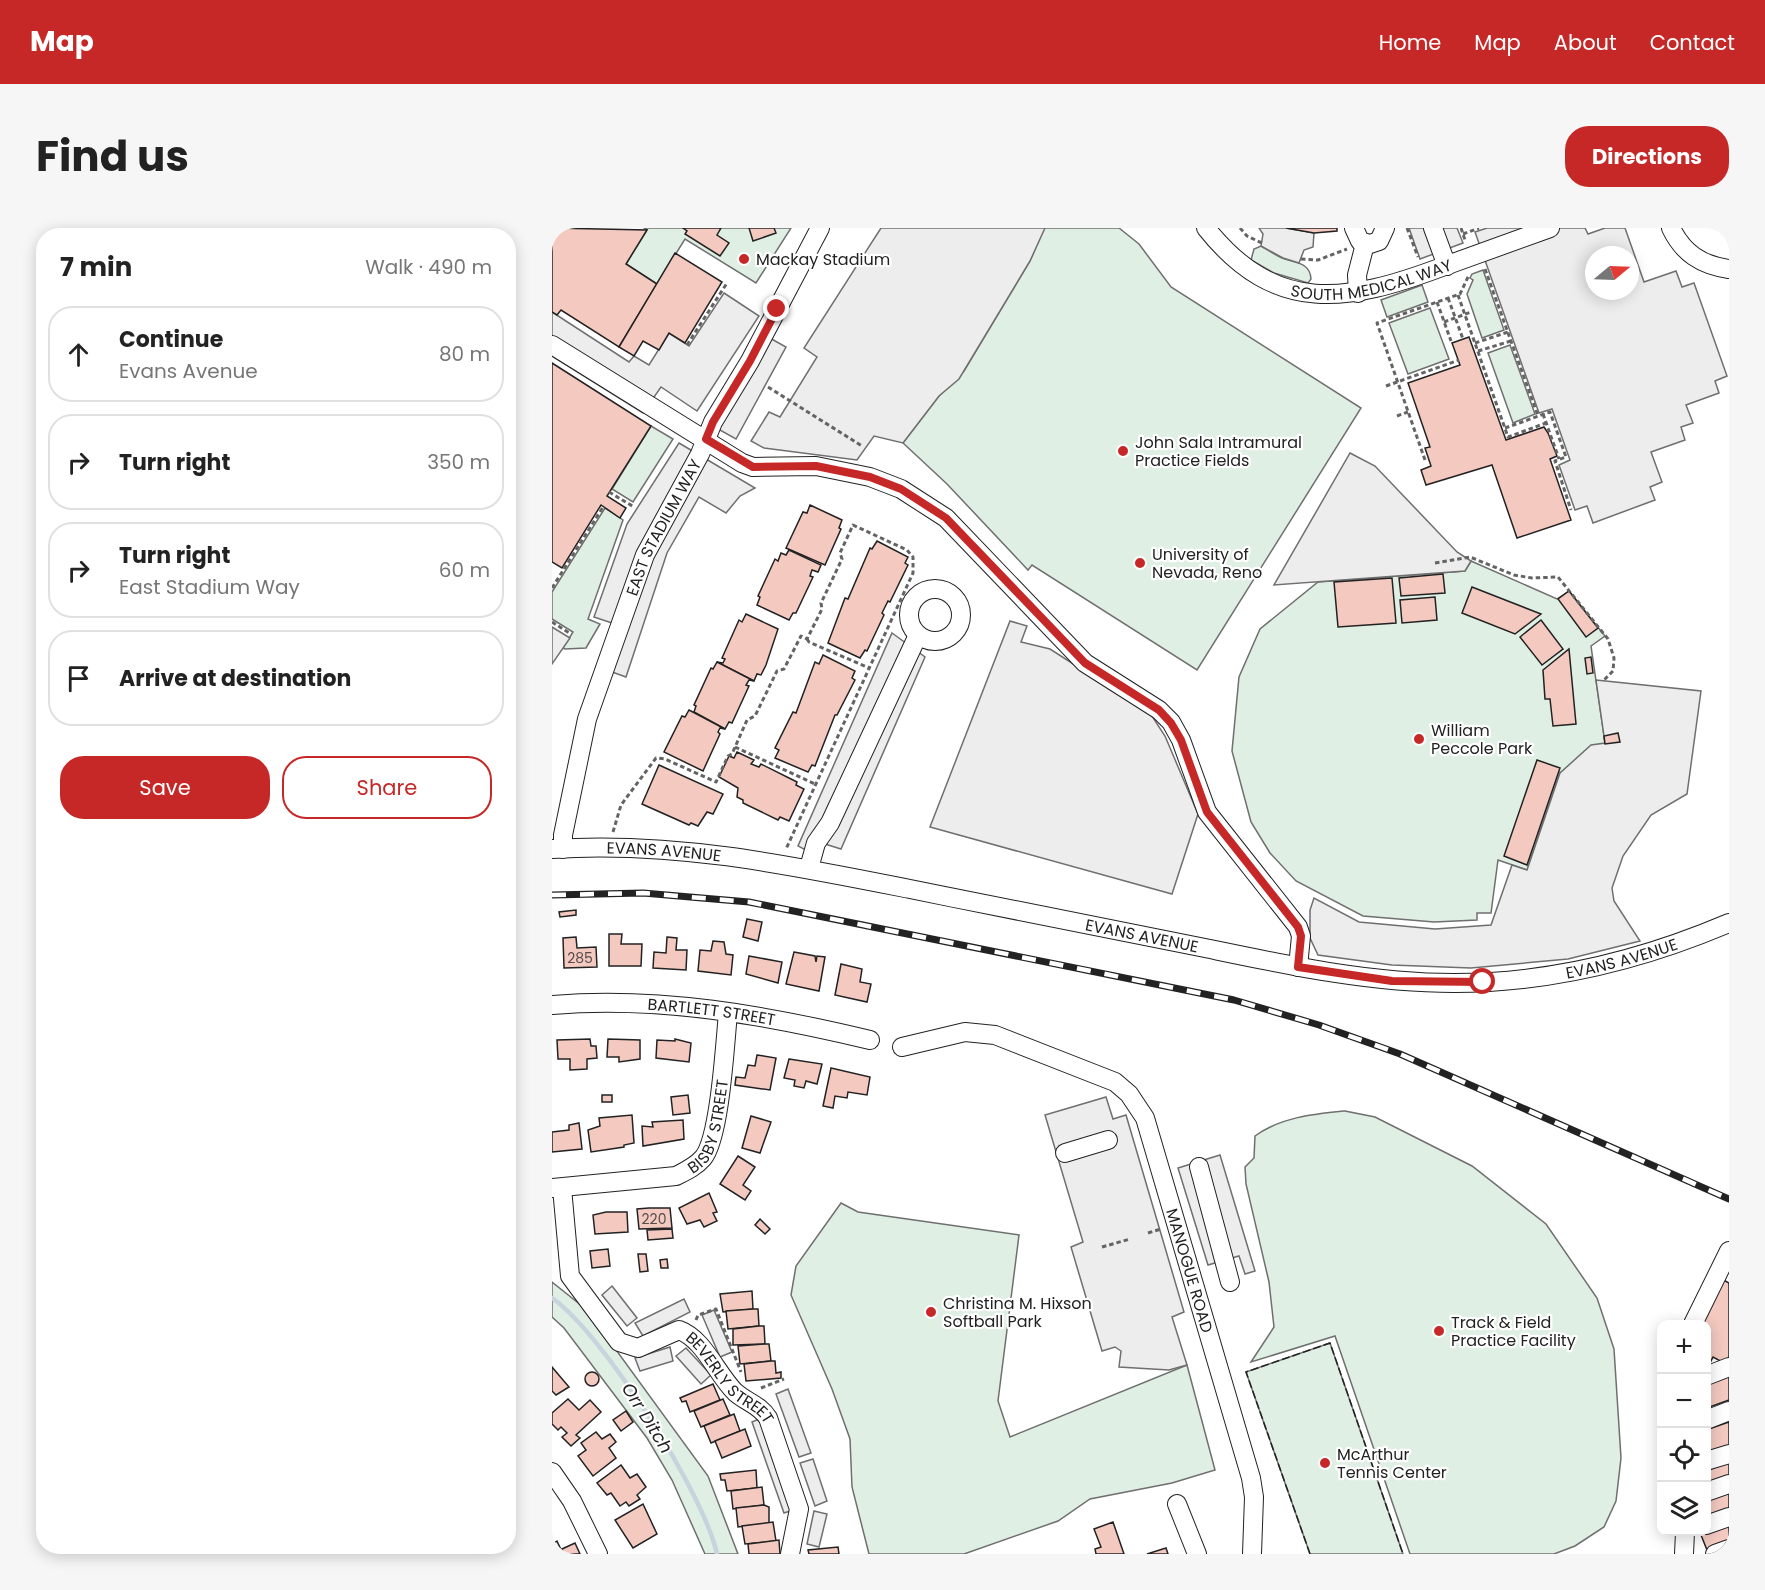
<!DOCTYPE html>
<meta charset="utf-8">
<style>
body{margin:0;font-family:Poppins,sans-serif;background:#f6f6f6;color:#222}
.controls{position:absolute;right:18px;bottom:18px;display:grid;overflow:hidden;border-radius:12px;box-shadow:0 3px 15px #0003}
.controls button{width:54px;height:54px;display:grid;place-items:center;padding:0;border:0;border-bottom:2px solid #e0e0e0;background:#fff;color:#222;font:30px sans-serif}
.compass{position:absolute;left:1033px;top:18px;width:54px;height:54px;border-radius:50%;background:#fff;box-shadow:0 3px 15px #0003;rotate:71deg}
.stop{position:absolute;width:18px;height:18px;margin:-14px;border:4px solid #c62828;border-radius:50%;background:#fff}
.stop.end{background:#c62828;border-color:#fff;box-shadow:0 2px 6px #0008}
.list{margin:0;padding:0;list-style:none}
h2{display:flex;justify-content:space-between;align-items:center;height:78px;margin:0;padding:0 24px;font-size:26px}
h2 small{font-size:20px;font-weight:400;color:#767676}
.list li{display:grid;grid-template-columns:39px 1fr auto;gap:18px;align-items:center;box-sizing:border-box;height:96px;margin:0 12px 12px;padding:0 12px;border:2px solid #e0e0e0;border-radius:24px}
.list b{display:block;font-size:22px;white-space:nowrap}
.list p{margin:0;font-size:20px;white-space:nowrap;color:#767676}
.list em{font-size:20px;font-style:normal;color:#767676}
.actions{display:flex;gap:12px;padding:18px 24px}
.actions a{flex:1;padding:14px 0;border:2px solid #c62828;border-radius:24px;text-align:center;font-size:21px;color:#c62828}
.actions .main{background:#c62828;color:#fff}
.icon{flex:none;width:33px;height:33px;fill:none;stroke:currentColor;stroke-width:2;stroke-linecap:round;stroke-linejoin:round}
.map{position:relative;flex:none;width:1177px;height:1326px;overflow:hidden;border-radius:24px}
header{display:flex;align-items:center;gap:36px;box-sizing:border-box;height:84px;padding:0 30px;background:#c62828;color:#fff}
header strong{font-size:28px}
nav{display:flex;gap:33px;margin-inline-start:auto;font-size:21px}
.intro{display:flex;align-items:center;justify-content:space-between;box-sizing:border-box;height:144px;padding:0 36px}
h1{margin:0;font-size:42px}
.button{padding:15px 27px;border-radius:24px;background:#c62828;color:#fff;font-size:21px;font-weight:700}
main{display:flex;gap:36px;padding:0 36px}
aside{flex:1;background:#fff;border-radius:24px;box-shadow:0 3px 15px #0003}
.map>svg:first-child{display:block}
</style>
<header>
<strong>Map</strong>
<nav><a>Home</a><a>Map</a><a>About</a><a>Contact</a></nav>
</header>
<div class="intro"><h1>Find us</h1><a class="button">Directions</a></div>
<main>
<aside>
<h2>7 min<small>Walk · 490 m</small></h2>
<ul class="list">
<li><svg class="icon" aria-label="ahead" viewBox="0 0 24 24"><path d="M12 20V5M6 11l6-6 6 6"/></svg><div><b>Continue</b><p>Evans Avenue</p></div><em>80 m</em></li>
<li><svg class="icon" aria-label="right" viewBox="0 0 24 24"><path d="M7 20v-9h11M14 6l5 5-5 5"/></svg><div><b>Turn right</b></div><em>350 m</em></li>
<li><svg class="icon" aria-label="right" viewBox="0 0 24 24"><path d="M7 20v-9h11M14 6l5 5-5 5"/></svg><div><b>Turn right</b><p>East Stadium Way</p></div><em>60 m</em></li>
<li><svg class="icon" aria-label="arrive" viewBox="0 0 24 24"><path d="M6 21V4h12l-3 4 3 4H6"/></svg><div><b>Arrive at destination</b></div></li>
</ul>
<div class="actions"><a class="main">Save</a><a>Share</a></div>
</aside>
<div class="map">
<svg width="1177" height="1326" viewBox="0 0 1177 1326">
<rect width="100%" height="100%" fill="#fff"/>
<g fill="#e0efe3" stroke="#6f6f6f" stroke-width="1.5">
<polygon points="92,0 239,0 204,55 133,11 105,56 74,36 95,2"/>
<polygon points="492,0 567,0 587,16 619,59 809,180 645,442 480,337 476,342 395,256 351,215 387,168 412,143 478,33"/>
<path d="M709,18C716,22 723,27 730,30C743,35 758,34 759,51L756,55L722,45L699,32L702,21Z"/>
<polygon points="931,42 952,102 930,110 915,66 921,52 918,50 920,46"/>
<polygon points="870,57 876,74 835,89 829,72"/>
<polygon points="878,80 897,131 856,146 837,95"/>
<polygon points="958,117 983,186 961,195 936,125"/>
<polygon points="99,198 121,211 81,274 60,261"/>
<polygon points="53,280 71,292 36,391 48,396 34,420 13,421 11,420 21,404 0,391 0,364"/>
<polygon points="919,333 1005,371 1017,363 1053,408 1039,418 1053,515 1008,545 975,642 946,632 939,685 925,685 925,692 882,694 811,688 744,653 718,625 699,594 680,523 687,449 708,401 766,354 913,343"/>
<path d="M793,883L823,889L920,938L994,996L1045,1070L1062,1121L1069,1230L1064,1273L1052,1299L1023,1318L1002,1326H858L783,1108L699,1134L722,1099L717,1054L694,956L693,939L702,930L703,908C729,889 762,886 793,883Z"/>
<polygon points="289,975 306,984 467,1007 446,1173 458,1209 635,1137 663,1242 620,1255 538,1271 506,1293 412,1326 317,1326 300,1259 298,1211 280,1161 239,1067 244,1038"/>
<polygon points="0,1054 35,1082 156,1248 186,1326 153,1326 120,1252 95,1210 12,1100 0,1089"/>
<polygon points="778,1115 851,1326 758,1326 694,1144"/>
</g>
<g fill="#ededed" stroke="#6f6f6f" stroke-width="1.5" fill-rule="evenodd">
<polygon points="329,0 493,0 478,33 407,151 387,168 351,215 322,208 305,232 212,220 199,213 217,184 228,189 265,129 252,120"/>
<polygon points="707,0 734,0 762,5 761,19 752,22 747,35 731,30 709,18 711,6"/>
<polygon points="857,0 905,0 911,15 868,31"/>
<path d="M935,0H1033L1036,6L1053,0H1073L1092,54L1124,43L1130,59L1142,55L1175,148L1163,153L1167,165L1134,177L1141,195L1129,199L1133,212L1099,224L1110,254L1098,259L1103,272L1041,295L1035,278L1023,282L1007,237L1018,232L1000,181L987,185L923,4ZM1042,27H1078V63H1042Z"/>
<polygon points="172,65 207,88 145,183 109,159 91,185 0,128 0,84 77,134 82,128 97,137 117,105 137,118"/>
<polygon points="216,109 234,119 184,211 166,201"/>
<polygon points="127,215 203,260 188,268 174,285 147,269 115,325 74,449 49,440 63,396 42,389 75,296"/>
<polygon points="798,225 823,238 905,324 919,333 913,343 722,357"/>
<polygon points="458,393 475,398 469,414 498,421 598,485 613,508 646,586 620,666 378,599"/>
<polygon points="0,399 18,410 0,436"/>
<polygon points="340,405 373,429 289,621 273,616 269,630 246,618"/>
<polygon points="1044,452 1149,463 1135,566 1099,587 1071,628 1060,660 1062,673 1088,713 1016,731 919,740 840,737 766,727 758,710 758,682 762,670 807,694 883,701 939,697 960,637 975,642 1008,545 1039,517 1053,515"/>
<polygon points="554,869 561,891 574,887 632,1084 620,1089 635,1137 617,1142 567,1139 569,1123 563,1119 550,1123 519,1019 531,1014 493,887"/>
<polygon points="668,927 703,1043 693,1046 687,1028 656,1037 626,940"/>
<polygon points="60,1058 85,1090 75,1098 50,1067"/>
<polygon points="132,1071 138,1084 91,1108 83,1095"/>
<polygon points="162,1082 180,1124 168,1129 150,1087"/>
<polygon points="118,1119 121,1133 88,1143 83,1130"/>
<polygon points="134,1120 159,1147 149,1156 124,1128"/>
<polygon points="236,1161 259,1225 247,1229 224,1166"/>
<polygon points="212,1189 244,1281 232,1285 200,1194"/>
<polygon points="261,1231 275,1273 263,1278 248,1235"/>
<polygon points="262,1283 275,1286 267,1319 255,1316"/>
</g>
<g fill="none" stroke-linecap="round" stroke-linejoin="round">
<path stroke="#c7d3dd" stroke-width="4.5" d="M0,1070C51,1105 152,1266 165,1326"/>
</g>
<g fill="#f3c9c0" stroke="#222" stroke-width="1.5">
<polygon points="0,0 95,2 74,36 105,56 67,119 9,82 5,87 0,84"/>
<polygon points="131,0 169,0 165,7 177,15 168,28 133,6 135,3"/>
<polygon points="197,0 222,0 224,5 201,13"/>
<polygon points="734,0 785,0 785,3 762,5"/>
<polygon points="123,25 170,54 133,115 117,105 107,122 91,113 82,128 67,119"/>
<polygon points="917,109 954,212 992,199 996,205 1005,228 998,231 1019,292 965,310 940,237 874,257 869,242 879,238 873,220 878,219 856,155 908,137 900,115"/>
<polygon points="0,135 99,198 55,268 74,280 68,290 49,277 10,340 0,334"/>
<polygon points="258,277 290,292 287,300 289,301 273,337 234,320 251,284 255,285"/>
<polygon points="325,313 356,329 353,335 356,337 338,374 336,373 330,385 332,387 315,423 313,422 308,430 276,415 293,370 296,371 318,320 320,321"/>
<polygon points="237,322 269,337 266,344 260,342 258,348 261,349 244,385 241,385 237,392 205,377 208,369 206,368 223,331 226,333 229,325 234,327"/>
<polygon points="891,346 893,365 849,368 847,350"/>
<polygon points="840,350 844,395 786,399 782,354"/>
<polygon points="920,359 989,386 963,406 910,385"/>
<polygon points="1017,363 1046,400 1034,409 1006,371"/>
<polygon points="883,369 885,392 850,395 848,372"/>
<polygon points="194,386 226,401 214,437 209,447 205,446 202,453 165,434 171,435 173,431 170,430 187,392 190,394"/>
<polygon points="989,392 1011,421 990,437 968,409"/>
<polygon points="1017,421 1024,496 1001,498 998,471 993,471 991,442"/>
<polygon points="271,427 303,443 300,450 303,452 285,487 283,487 263,538 260,537 256,544 223,530 227,522 223,520 241,484 244,485 263,434 267,436"/>
<polygon points="1039,429 1041,445 1035,446 1033,430"/>
<polygon points="165,434 202,453 197,452 194,457 197,458 180,495 177,494 173,501 142,484 144,478 142,477 159,440 161,441"/>
<polygon points="137,482 173,501 168,500 166,504 168,506 151,543 112,524 130,488 133,489"/>
<polygon points="1066,505 1068,514 1053,516 1052,508"/>
<polygon points="185,524 202,532 199,536 207,539 209,536 245,554 244,557 252,561 237,593 228,589 226,592 191,575 191,572 185,569 186,560 167,549 177,528 182,530"/>
<polygon points="985,532 1008,540 975,637 952,628"/>
<polygon points="107,537 171,566 161,586 155,584 146,598 139,595 137,597 90,576"/>
<polygon points="24,682 24,687 8,689 7,684"/>
<polygon points="195,691 210,694 206,713 191,709"/>
<polygon points="57,706 70,706 69,716 90,716 89,738 57,738"/>
<polygon points="24,709 25,720 44,719 45,739 12,740 11,710"/>
<polygon points="115,709 125,710 124,722 135,722 134,742 101,740 102,724 114,725"/>
<polygon points="161,713 172,714 174,726 181,727 179,747 146,743 148,722 159,723"/>
<polygon points="242,724 263,728 264,734 265,728 273,729 267,763 234,756"/>
<polygon points="197,728 230,734 226,755 194,746"/>
<polygon points="289,736 310,741 308,754 319,756 315,774 283,767"/>
<polygon points="38,811 39,818 44,818 45,830 35,831 35,841 18,842 18,831 6,831 5,812"/>
<polygon points="56,811 88,812 88,831 67,834 67,829 55,829"/>
<polygon points="123,811 139,815 137,834 104,830 105,812 123,813"/>
<polygon points="205,827 224,830 218,862 183,857 184,849 193,850 196,837 203,838"/>
<polygon points="237,831 270,836 265,856 254,853 252,860 242,858 243,852 232,850"/>
<polygon points="279,840 318,849 315,867 296,864 295,870 283,868 281,880 271,878"/>
<rect x="50" y="867" width="10" height="7"/>
<polygon points="136,867 138,885 121,887 119,869"/>
<polygon points="80,887 82,915 72,917 72,919 39,924 36,902 48,898 47,890"/>
<polygon points="199,888 219,894 208,925 190,920"/>
<polygon points="131,892 132,911 91,918 90,898 101,899 100,894"/>
<polygon points="27,895 30,921 0,924 0,904 17,902 17,897"/>
<polygon points="186,928 203,939 191,957 199,963 193,972 168,956"/>
<polygon points="157,965 165,984 161,985 165,993 152,999 148,992 135,996 127,980"/>
<polygon points="97,980 118,980 120,1000 87,1001 85,981"/>
<polygon points="54,984 75,984 76,1004 43,1006 41,987"/>
<polygon points="208,991 218,1001 213,1006 203,997"/>
<polygon points="120,1001 121,1010 96,1012 95,1002"/>
<polygon points="56,1021 58,1038 40,1040 38,1023"/>
<polygon points="86,1026 94,1026 96,1043 88,1044"/>
<polygon points="115,1031 116,1040 109,1040 108,1032"/>
<polygon points="1170,1051 1177,1055 1177,1132 1172,1135 1161,1129 1155,1141 1154,1096 1147,1096"/>
<polygon points="200,1063 201,1081 171,1084 168,1066"/>
<polygon points="201,1081 206,1081 207,1098 176,1101 174,1083"/>
<polygon points="207,1098 212,1098 213,1116 181,1117 181,1101"/>
<polygon points="213,1116 217,1116 219,1133 188,1136 186,1118"/>
<polygon points="219,1133 223,1133 224,1145 229,1144 229,1150 194,1153 192,1136"/>
<polygon points="0,1139 17,1159 4,1167 0,1163"/>
<circle cx="40" cy="1151" r="7"/>
<polygon points="1177,1147 1177,1172 1155,1180 1154,1156"/>
<polygon points="161,1156 168,1172 138,1184 134,1173 130,1174 128,1170"/>
<polygon points="16,1171 27,1182 38,1172 49,1184 24,1207 28,1210 19,1218 10,1209 15,1205 9,1199 6,1202 0,1196 0,1185"/>
<polygon points="171,1171 178,1187 149,1199 142,1183"/>
<polygon points="74,1183 81,1194 69,1203 61,1192"/>
<polygon points="182,1186 188,1203 159,1215 152,1198"/>
<polygon points="1177,1194 1177,1220 1159,1227 1154,1215 1154,1202"/>
<polygon points="193,1201 199,1218 170,1230 163,1213"/>
<polygon points="44,1204 50,1211 58,1206 64,1214 57,1220 64,1230 41,1248 26,1228 34,1222 29,1215"/>
<polygon points="1177,1234 1177,1252 1158,1259 1154,1243"/>
<polygon points="69,1237 78,1250 85,1246 94,1259 85,1267 88,1271 77,1278 74,1274 68,1278 59,1265 55,1267 45,1255"/>
<polygon points="204,1242 205,1260 175,1263 173,1252 169,1252 168,1246"/>
<polygon points="210,1259 212,1277 181,1281 179,1263"/>
<polygon points="1177,1263 1177,1281 1154,1289 1154,1271"/>
<polygon points="91,1276 105,1306 81,1320 63,1292"/>
<polygon points="212,1277 217,1279 217,1295 186,1299 184,1280"/>
<polygon points="221,1294 224,1313 193,1316 190,1298"/>
<polygon points="561,1294 572,1326 544,1326 543,1321 549,1319 542,1301"/>
<polygon points="1177,1296 1177,1314 1155,1322 1149,1307"/>
<polygon points="227,1312 228,1326 197,1326 196,1316"/>
<polygon points="5,1313 11,1326 0,1326 0,1316"/>
<polygon points="23,1315 28,1326 12,1326 10,1321"/>
<polygon points="286,1319 287,1326 257,1326 256,1322"/>
<polygon points="614,1320 616,1326 595,1326"/>
</g>
<g fill="none" stroke-linecap="round" stroke-linejoin="round">
<defs>
<g id="minor">
<path id="s1" d="M654,0C724,88 796,74 890,39C926,26 962,13 998,0"/>
<polyline points="802,0 808,13 818,16 827,13 833,0"/>
<polyline points="881,0 895,38"/>
<path d="M1119,0C1131,25 1149,37 1177,41"/>
<polyline points="806,65 805,47 813,16"/>
<polyline points="0,117 190,235 201,239 264,238 318,249 349,261 394,290 533,435 607,482 619,494 629,512 655,584 746,699 749,708 746,739"/>
<circle cx="383" cy="387" r="26"/>
<path id="s2" d="M0,621C122,613 238,637 358,661C456,681 554,700 653,720C735,737 817,755 902,755C998,755 1090,732 1177,695"/>
<path id="s3" d="M11,621V607L35,491L93,327L148,226L161,194L198,133L268,0"/>
<polyline points="257,640 264,615 278,595 366,407"/>
<path id="s4" d="M0,777C107,768 214,787 318,812"/>
<path id="s5" d="M350,819L413,804L443,807L563,854L577,866L593,890L699,1250L702,1269L700,1326"/>
<polyline points="513,925 556,912"/>
<polyline points="647,939 678,1054"/>
<path id="s6" d="M0,960L124,948C134,943 143,939 151,930C168,910 173,815 176,785"/>
<path id="s7" d="M10,960L18,1048L67,1114L86,1120L127,1102C152,1111 164,1145 183,1164C194,1174 208,1177 216,1190L247,1281L238,1326"/>
<polyline points="1141,1096 1177,1023"/>
<polyline points="1154,1148 1177,1139"/>
<polyline points="1154,1192 1177,1183"/>
<polyline points="1154,1233 1177,1226"/>
<polyline points="0,1244 20,1273 46,1326"/>
<polyline points="1154,1264 1177,1256"/>
<polyline points="625,1276 645,1326"/>
<polyline points="1154,1297 1177,1289"/>
<polyline points="1132,1326 1133,1304"/>
<polyline points="1163,1326 1177,1321"/>
</g>
</defs>
<use href="#minor" stroke="#222" stroke-width="20"/>
<g stroke="#646464" stroke-width="3" stroke-dasharray="4.5 3" stroke-linecap="butt">
<polyline points="688,0 695,8 710,15"/>
<polyline points="855,0 866,29"/>
<polyline points="909,0 913,12"/>
<polyline points="911,6 927,0"/>
<polyline points="749,31 766,32 795,21"/>
<polyline points="933,41 986,188"/>
<polyline points="906,67 956,209 994,195"/>
<polyline points="896,70 911,111"/>
<polyline points="885,74 899,113"/>
<polyline points="892,94 919,84"/>
<polyline points="923,115 956,104"/>
<polyline points="135,117 175,55"/>
<polyline points="926,123 959,113"/>
<polyline points="834,158 907,132"/>
<polyline points="216,159 310,218"/>
<polyline points="991,186 1007,231"/>
<polyline points="845,188 856,184"/>
<polyline points="953,200 998,184 1014,229 1003,233 1019,282"/>
<polyline points="873,232 825,95 908,66 917,47"/>
<polyline points="57,264 82,279"/>
<polyline points="883,335 918,329 962,347 980,350 1006,349 1056,411 1062,430 1061,443 1051,453"/>
<polyline points="0,360 51,279"/>
<polyline points="0,394 19,406"/>
<polyline points="255,411 257,414 317,440"/>
<polyline points="183,519 263,556"/>
<polyline points="61,604 69,577 104,530 113,531 164,554 176,528 180,526 195,492 203,488 225,443 232,441 249,408 255,411 270,381 269,375 290,331 288,325 301,297 355,322 361,329 361,345 234,621"/>
<polyline points="596,1005 609,1001"/>
<polyline points="550,1019 578,1011"/>
<polyline points="144,1092 146,1087 164,1081 189,1144"/>
<polyline points="209,1160 232,1151"/>
</g>
<use href="#minor" stroke="#fff" stroke-width="18"/>
<defs>
<polyline id="rail" points="0,667 91,665 197,674 682,772 767,797 848,826 1177,971"/>
</defs>
<use href="#rail" stroke="#222" stroke-width="7"/>
<use href="#rail" stroke="#fff" stroke-width="4.5" stroke-dasharray="14" stroke-linecap="butt"/>
<polyline stroke="#222" stroke-width="1.5" stroke-dasharray="8 3" stroke-linecap="butt" points="758,1326 694,1144 778,1115 851,1326"/>
</g>
<g fill="none" stroke-linecap="round" stroke-linejoin="round">
<polyline stroke="#c62828" stroke-width="8" points="225,81 198,133 161,194 154,211 201,239 264,238 318,249 349,261 394,290 533,435 607,482 619,495 629,512 655,584 746,699 749,708 746,739 840,753 931,754"/>
</g>
<g fill="#c62828" stroke="#fff" stroke-width="2">
<circle cx="192" cy="31" r="6"/>
<circle cx="571" cy="223" r="6"/>
<circle cx="588" cy="335" r="6"/>
<circle cx="867" cy="511" r="6"/>
<circle cx="379" cy="1084" r="6"/>
<circle cx="887" cy="1103" r="6"/>
<circle cx="773" cy="1235" r="6"/>
</g>
<g text-anchor="middle" stroke-width="4.5" stroke-linejoin="round" paint-order="stroke">
<g font-size="14" fill="#564c4a">
<text x="28" y="735">285</text>
<text x="102" y="996">220</text>
</g>
<g font-size="16" fill="#222" stroke="#fff" text-anchor="start">
<text x="204" y="37">Mackay Stadium</text>
<text x="583" y="220">John Sala Intramural<tspan x="583" dy="18">Practice Fields</tspan></text>
<text x="600" y="332">University of<tspan x="600" dy="18">Nevada, Reno</tspan></text>
<text x="879" y="508">William<tspan x="879" dy="18">Peccole Park</tspan></text>
<text x="391" y="1081">Christina M. Hixson<tspan x="391" dy="18">Softball Park</tspan></text>
<text x="899" y="1100">Track &amp; Field<tspan x="899" dy="18">Practice Facility</tspan></text>
<text x="785" y="1232">McArthur<tspan x="785" dy="18">Tennis Center</tspan></text>
</g>
<g font-size="16" fill="#222" stroke="#fff">
<text dy="6" stroke="none"><textPath href="#s1" startOffset="189">SOUTH MEDICAL WAY</textPath></text>
<text dy="6" stroke="none"><textPath href="#s3" startOffset="339">EAST STADIUM WAY</textPath></text>
<text dy="6" stroke="none"><textPath href="#s2" startOffset="112">EVANS AVENUE</textPath></text>
<text dy="6" stroke="none"><textPath href="#s2" startOffset="598">EVANS AVENUE</textPath></text>
<text dy="6" stroke="none"><textPath href="#s2" startOffset="1084">EVANS AVENUE</textPath></text>
<text dy="6" stroke="none"><textPath href="#s4" startOffset="160">BARTLETT STREET</textPath></text>
<text dy="6" stroke="none"><textPath href="#s6" startOffset="189">BISBY STREET</textPath></text>
<text dy="6" stroke="none"><textPath href="#s5" startOffset="430">MANOGUE ROAD</textPath></text>
<text dy="6" stroke="none"><textPath href="#s7" startOffset="306">BEVERLY STREET</textPath></text>
</g>
<g font-size="18" font-style="italic" fill="#222" stroke="#fff">
<text transform="translate(95 1190) rotate(58)" y="6">Orr Ditch</text>
</g>
</g>
</svg>
<div class="controls">
<button>+</button>
<button>−</button>
<button><svg class="icon" aria-label="locate" viewBox="0 0 24 24"><circle cx="12" cy="12" r="6"/><path d="M12 2v4M12 18v4M2 12h4M18 12h4"/></svg></button>
<button><svg class="icon" aria-label="layers" viewBox="0 0 24 24"><path d="M12 4l9 5-9 5-9-5zM3 14l9 5 9-5"/></svg></button>
</div>
<svg class="compass" viewBox="-18 -18 36 36"><path d="M0-13l5 13h-10z" fill="#e53935"/><path d="M0 13l5-13h-10z" fill="#767676"/></svg>
<div class="stop" style="left:931px;top:754px"></div>
<div class="stop end" style="left:225px;top:81px"></div>
</div>
</main>
